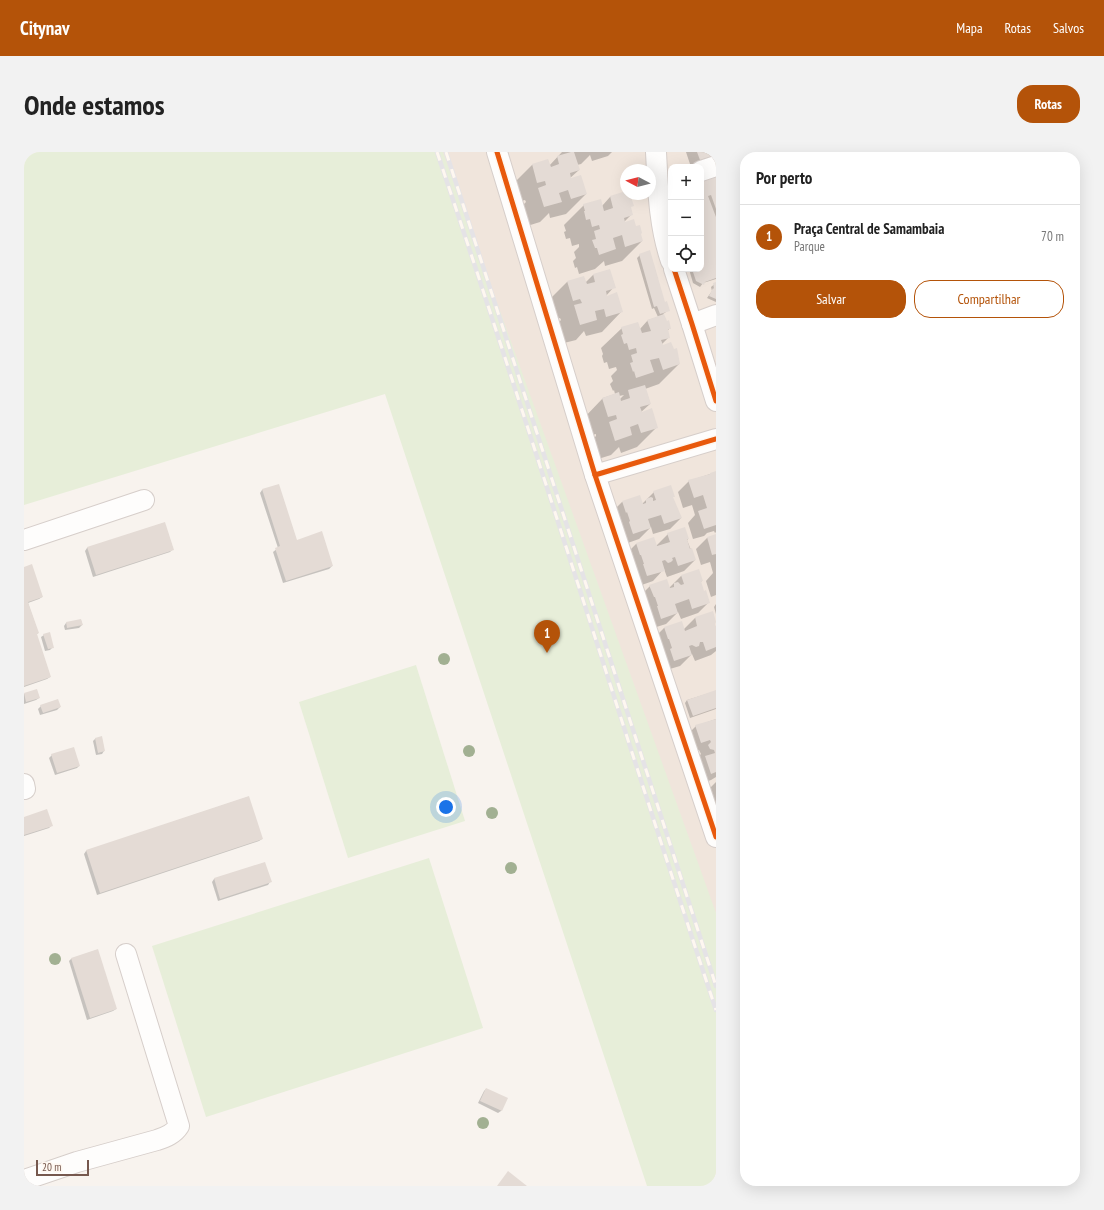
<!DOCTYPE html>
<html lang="pt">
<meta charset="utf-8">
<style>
body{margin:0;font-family:"PT Sans Narrow",sans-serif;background:#f2f2f2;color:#222}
.controls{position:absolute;right:12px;top:12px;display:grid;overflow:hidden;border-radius:8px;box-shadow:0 4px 16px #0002}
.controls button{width:36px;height:36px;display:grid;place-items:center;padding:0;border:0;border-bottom:1px solid #e0e0e0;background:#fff;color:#222;font:20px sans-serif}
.compass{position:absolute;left:596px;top:12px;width:36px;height:36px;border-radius:50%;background:#fff;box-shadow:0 4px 16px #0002;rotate:277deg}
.scale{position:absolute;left:12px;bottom:10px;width:53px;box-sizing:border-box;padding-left:4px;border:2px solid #76584e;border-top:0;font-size:11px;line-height:14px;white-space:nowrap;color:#76584e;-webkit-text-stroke:3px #fef7f0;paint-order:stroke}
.you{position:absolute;left:422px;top:655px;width:14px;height:14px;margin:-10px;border:3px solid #fff;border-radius:50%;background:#1a73e8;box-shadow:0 0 0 6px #1a73e833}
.badge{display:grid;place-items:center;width:26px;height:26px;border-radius:50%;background:#b45309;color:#fff;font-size:13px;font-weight:700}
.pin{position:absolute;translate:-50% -33px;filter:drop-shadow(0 1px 2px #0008)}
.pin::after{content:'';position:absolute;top:21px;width:14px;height:12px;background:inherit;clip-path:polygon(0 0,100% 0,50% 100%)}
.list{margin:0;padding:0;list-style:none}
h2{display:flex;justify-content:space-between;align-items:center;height:52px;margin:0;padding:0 16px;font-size:17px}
h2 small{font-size:13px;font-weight:400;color:#767676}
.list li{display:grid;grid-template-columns:26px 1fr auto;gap:12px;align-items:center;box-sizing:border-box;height:64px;padding:0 16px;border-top:1px solid #e0e0e0}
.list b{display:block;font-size:15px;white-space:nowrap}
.list p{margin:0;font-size:13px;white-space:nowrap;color:#767676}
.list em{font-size:13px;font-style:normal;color:#767676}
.actions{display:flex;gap:8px;padding:12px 16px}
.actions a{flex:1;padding:9px 0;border:1px solid #b45309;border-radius:16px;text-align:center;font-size:14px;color:#b45309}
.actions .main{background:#b45309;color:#fff}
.icon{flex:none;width:22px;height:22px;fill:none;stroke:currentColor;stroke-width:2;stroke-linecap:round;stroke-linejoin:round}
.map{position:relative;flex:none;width:692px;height:1034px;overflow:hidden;border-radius:16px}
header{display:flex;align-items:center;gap:24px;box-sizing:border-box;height:56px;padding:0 20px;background:#b45309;color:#fff}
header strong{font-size:19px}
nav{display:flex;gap:22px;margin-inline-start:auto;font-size:14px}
.intro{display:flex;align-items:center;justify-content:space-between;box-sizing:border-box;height:96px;padding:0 24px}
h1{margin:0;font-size:28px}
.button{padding:10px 18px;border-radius:16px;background:#b45309;color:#fff;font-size:14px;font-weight:700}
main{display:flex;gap:24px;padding:0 24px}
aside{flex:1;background:#fff;border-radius:16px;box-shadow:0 4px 16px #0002}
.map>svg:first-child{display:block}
</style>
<header>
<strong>Citynav</strong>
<nav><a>Mapa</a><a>Rotas</a><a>Salvos</a></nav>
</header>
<div class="intro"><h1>Onde estamos</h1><a class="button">Rotas</a></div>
<main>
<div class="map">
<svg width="692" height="1034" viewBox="0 0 692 1034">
<rect width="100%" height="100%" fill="#f8f3ee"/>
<path fill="#f0e5dc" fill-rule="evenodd" d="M356,0H692V1034ZM647,15H677V117H647ZM602,18H626V42H602Z"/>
<g fill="#e7eed9">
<polygon points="0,0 419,0 692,761 692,1034 623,1034 361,242 0,353"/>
<polygon points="392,513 441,669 324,706 275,550"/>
<polygon points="405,706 459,876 182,965 128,794"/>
</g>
<g fill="#0003" fill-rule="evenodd">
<polygon points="538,0 588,0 584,4 568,9 566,3 557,12 553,13 555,18 545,27 562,42 542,62 526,66 525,61 516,70 500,75 495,57 502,50 501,48 493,50 488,33 508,13 524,8 525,14"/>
<polygon points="662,0 692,0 692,9 671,15 667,15"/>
<polygon points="692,26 692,127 679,131 676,135 669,131 665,117 677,117 677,32"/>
<polygon points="602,40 602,42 603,42 608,62 599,71 616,83 618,89 598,109 581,114 580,109 571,117 555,122 553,115 551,116 549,109 552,106 550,100 555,95 555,92 548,94 546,86 542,87 540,80 542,79 540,73 560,53 578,54 586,45"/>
<path d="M616,103L640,151L645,158L639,162L642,170L646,176L643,179L645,185L636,194L655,212L635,232L621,237L626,252L616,261L633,275L613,295L597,301L595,295L587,303L571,308L566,290L572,284V282L564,284L559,267L579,246L591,242L590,238L589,239L586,232L589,229L587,224L593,218L592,215L585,217L583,210L580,211L578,204L579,202L577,196L598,176L616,177L624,168L634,165L630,156L628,157L613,106ZM600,243L596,247L595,244Z"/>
<polygon points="585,118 590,135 581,145 598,159 578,180 562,184 560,179 552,188 536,192 531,174 537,168 536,166 529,168 523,150 543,130 559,126 561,131 569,123"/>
<polygon points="692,131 692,150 683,146 688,139 687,135"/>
<polygon points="692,320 692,380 691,381 690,379 683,381 680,384 669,387 664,371 671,363 668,353 659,356 654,340 665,329"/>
<polygon points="254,333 272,389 308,414 305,417 259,431 249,400 254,396 236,341 238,338"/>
<polygon points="630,340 650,344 648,346 657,366 646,377 629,382 627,375 615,387 598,393 587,361 598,350 618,352"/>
<polygon points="140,371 149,397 146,400 69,425 61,399 63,396"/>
<polygon points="644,382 664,387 663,388 671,408 660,419 643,425 640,417 629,429 612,435 601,403 612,392 629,387 632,394"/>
<polygon points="692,383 692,443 687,445 682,429 689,421 686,410 677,413 672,397 683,386"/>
<polygon points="0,416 18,445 15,447 4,451 14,481 12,483 26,525 23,527 0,535"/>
<polygon points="657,424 678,429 676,430 679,440 685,450 674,461 657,467 654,460 642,472 626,477 615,445 626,434 645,436"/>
<polygon points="692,452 692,462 690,455"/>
<polygon points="688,461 692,478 692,499 687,503 671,509 668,502 656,514 639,519 629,487 640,476 657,471 659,478 671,466"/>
<polygon points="57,468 58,473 55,476 41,478 40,474 42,471"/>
<polygon points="20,483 29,495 26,498 21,499 17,485"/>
<polygon points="12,539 15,546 12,548 0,552 0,542"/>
<polygon points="692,539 692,557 666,566 661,551 663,548"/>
<polygon points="17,554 36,555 33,558 16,563 14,557"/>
<polygon points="692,567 692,625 687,628 676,632 671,616 678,608 675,608 674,605 677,602 675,598 666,601 661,585 672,574"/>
<polygon points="72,586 80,599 78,602 72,603 69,589"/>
<polygon points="28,603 55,614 53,616 31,623 25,606"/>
<polygon points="692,630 692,656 680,642"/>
<polygon points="224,645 238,687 235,689 73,743 60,702 62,699"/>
<polygon points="0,666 28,673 25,676 0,684"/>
<polygon points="240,711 246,730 244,733 194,749 188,730 190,727"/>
<polygon points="73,798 92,857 89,859 63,868 45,809 47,807"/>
<polygon points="462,937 482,947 477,959 474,961 454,951 460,939"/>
</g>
<g fill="#e4dbd5">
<polygon points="547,0 550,0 556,18 546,21 547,26 557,23 563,42 547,47 544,38 535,41 538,50 520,55 514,36 522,33 521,29 513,31 508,12 524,7 527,15 535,12 533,4"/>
<polygon points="673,0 692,0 692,3 676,8"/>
<polygon points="692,25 692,57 687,43 684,44 692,65 692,126 681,130 680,133 672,129 668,117 677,117 677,31"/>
<polygon points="602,39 602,42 604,42 606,46 607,45 610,54 607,55 609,63 600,66 601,70 610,67 612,74 616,73 618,81 617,82 619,89 601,95 598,83 589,86 592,97 575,103 573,96 571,96 568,88 572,87 570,79 576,77 575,73 568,75 566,67 562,68 560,59 561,59 559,52 577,47 580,59 589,56 586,44"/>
<polygon points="626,98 641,150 643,149 646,159 636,162 633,154 630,155 615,102"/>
<polygon points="586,117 592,136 582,139 583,144 593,140 599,160 582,165 580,157 571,159 573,168 556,173 550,153 558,151 556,147 549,149 543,129 560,124 563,132 571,130 569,122"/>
<polygon points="692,130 692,147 685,144 689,136 690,137 689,131"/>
<polygon points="640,162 643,169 645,168 647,177 644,177 646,186 637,188 639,193 647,190 650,197 653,196 656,212 639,218 635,206 626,208 630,220 612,226 610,219 609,220 606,211 609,210 607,203 613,201 612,196 605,198 603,191 600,192 597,183 599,182 597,175 614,170 618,181 627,179 623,168"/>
<polygon points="621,233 627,252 616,255 618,260 628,256 634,276 617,281 614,272 606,275 608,283 591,289 585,270 593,267 592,263 584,265 578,246 595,240 597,249 606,246 604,238"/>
<polygon points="692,319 692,373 680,377 674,359 683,356 679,343 670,346 664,328 686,322 686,321"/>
<polygon points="255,332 273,388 298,379 309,414 262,429 251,396 256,394 238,337"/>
<polygon points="647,333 651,345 649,345 658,366 640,372 637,363 624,367 627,376 609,382 605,370 606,369 603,360 602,361 598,349 616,343 619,352 622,351 622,347 627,345 629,346 629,349 632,348 629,339"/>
<polygon points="141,370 150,398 72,423 63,395"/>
<polygon points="661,375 665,387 663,387 666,397 668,396 672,408 654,414 651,405 648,406 649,408 647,410 644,411 641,408 638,409 641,419 623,424 619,412 620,412 617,403 616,403 612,391 630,385 633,394 646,390 643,381"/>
<polygon points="692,382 692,402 688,403 683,385"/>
<polygon points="8,412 19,445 4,450 15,481 13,482 27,525 0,534 0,415"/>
<polygon points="675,417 679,429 677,429 680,439 682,438 686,451 668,457 665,447 651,452 654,461 637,467 633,454 634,454 631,445 630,445 625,433 643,427 646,436 650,435 650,431 654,430 657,433 660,432 657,423"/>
<polygon points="689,459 692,470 691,472 692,475 692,495 682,499 679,490 676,490 675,494 672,495 668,493 665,494 668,503 650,509 646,497 648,496 645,487 644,487 640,475 658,469 661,479 673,474 671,465"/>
<polygon points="57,467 59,473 43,476 42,470"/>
<polygon points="26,480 30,496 24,497 19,482"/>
<polygon points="13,537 16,546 2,550 0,541"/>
<polygon points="692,538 692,556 669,564 663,548"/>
<polygon points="34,547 37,555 19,561 16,553"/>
<polygon points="692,567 692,620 687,622 681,604 691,601 690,598 686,597 684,593 687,590 686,588 677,591 671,573"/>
<polygon points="78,584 81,599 74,601 71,586"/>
<polygon points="50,595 56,614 33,621 27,602"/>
<polygon points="225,644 239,687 76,741 62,698"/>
<polygon points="23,657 29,674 0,683 0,665"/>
<polygon points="241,710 248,730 196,747 190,726"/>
<polygon points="74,797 93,857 66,866 47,806"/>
<polygon points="462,936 484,946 478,959 456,949"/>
<polygon points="484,1019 503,1034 473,1034"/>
</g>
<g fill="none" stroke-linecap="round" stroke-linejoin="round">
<defs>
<g id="minor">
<polyline points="473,0 571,323 692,287"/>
<path d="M632,0C634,37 635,74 647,109"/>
<polyline points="677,19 692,14"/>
<polyline points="650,117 668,172 692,249"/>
<polyline points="668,172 692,163"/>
<polyline points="571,323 692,685"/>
<polyline points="0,388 120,348"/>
<polyline points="0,632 1,637 0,637"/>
<path d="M0,1028L53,1010L133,988C142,985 150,982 155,974L102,802"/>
</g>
</defs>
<use href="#minor" stroke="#d6ceca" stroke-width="22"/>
<use href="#minor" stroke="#fefdfc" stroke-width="20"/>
<defs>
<g id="rail">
<path d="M413,0C509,285 597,572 692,858"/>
<polyline points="422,0 692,834"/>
</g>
</defs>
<use href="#rail" stroke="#e5e3e6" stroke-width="4.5"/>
<use href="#rail" stroke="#fef7f0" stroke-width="3" stroke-dasharray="9" stroke-linecap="butt"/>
<defs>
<g id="cycleway">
<polyline points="473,0 571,323 692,287"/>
<polyline points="650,117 668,172 692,249"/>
<polyline points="571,323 692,685"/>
</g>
</defs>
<use href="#cycleway" stroke="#fef7f0" stroke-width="8"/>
<use href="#cycleway" stroke="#e8590c" stroke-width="5"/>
</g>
<g fill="#a2b092">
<circle cx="420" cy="507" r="6"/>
<circle cx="445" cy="599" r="6"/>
<circle cx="468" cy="661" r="6"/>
<circle cx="487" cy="716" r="6"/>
<circle cx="31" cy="807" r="6"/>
<circle cx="459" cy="971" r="6"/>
</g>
</svg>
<div class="controls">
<button>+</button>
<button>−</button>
<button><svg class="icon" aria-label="locate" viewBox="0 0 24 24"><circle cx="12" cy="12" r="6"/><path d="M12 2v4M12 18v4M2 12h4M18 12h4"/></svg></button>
</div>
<svg class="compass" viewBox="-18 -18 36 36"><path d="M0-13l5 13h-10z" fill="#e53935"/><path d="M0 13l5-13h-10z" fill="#767676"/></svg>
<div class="scale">20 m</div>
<div class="you"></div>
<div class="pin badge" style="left:523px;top:501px">1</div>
</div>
<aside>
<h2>Por perto<small></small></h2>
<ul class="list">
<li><span class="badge">1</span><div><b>Praça Central de Samambaia</b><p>Parque</p></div><em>70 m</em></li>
</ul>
<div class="actions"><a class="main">Salvar</a><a>Compartilhar</a></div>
</aside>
</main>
